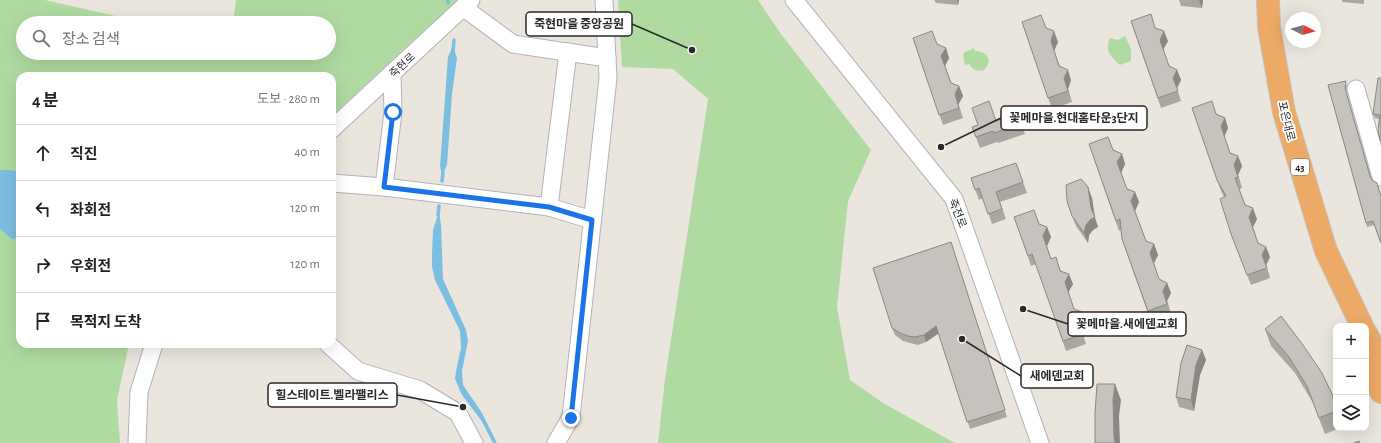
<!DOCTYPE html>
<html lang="ko">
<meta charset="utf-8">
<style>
body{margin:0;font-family:"Alegreya Sans","Noto Sans KR",sans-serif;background:#f2f2f2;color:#222}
.controls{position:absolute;right:12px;bottom:12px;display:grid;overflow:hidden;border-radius:8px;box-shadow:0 4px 16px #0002}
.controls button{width:36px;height:36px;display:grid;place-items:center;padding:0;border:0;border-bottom:1px solid #e0e0e0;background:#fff;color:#222;font:20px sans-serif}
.compass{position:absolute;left:1285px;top:12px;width:36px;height:36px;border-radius:50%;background:#fff;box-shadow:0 4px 16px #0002;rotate:96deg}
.stop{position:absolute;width:12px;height:12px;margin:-9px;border:3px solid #1a73e8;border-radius:50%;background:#fff}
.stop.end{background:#1a73e8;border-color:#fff;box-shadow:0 1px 4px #0008}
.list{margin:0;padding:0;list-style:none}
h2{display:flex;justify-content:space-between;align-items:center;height:52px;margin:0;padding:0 16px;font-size:17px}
h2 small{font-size:13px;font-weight:400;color:#767676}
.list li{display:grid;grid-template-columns:26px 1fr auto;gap:12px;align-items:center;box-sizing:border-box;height:56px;padding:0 16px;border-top:1px solid #e0e0e0}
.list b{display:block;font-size:15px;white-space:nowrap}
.list em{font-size:13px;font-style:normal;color:#767676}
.icon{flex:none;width:22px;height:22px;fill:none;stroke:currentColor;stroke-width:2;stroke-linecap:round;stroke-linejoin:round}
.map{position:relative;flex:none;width:1381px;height:443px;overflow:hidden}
.search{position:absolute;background:#fff;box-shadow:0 4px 16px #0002;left:16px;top:16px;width:320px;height:44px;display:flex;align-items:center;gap:10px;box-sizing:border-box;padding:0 14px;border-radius:22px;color:#767676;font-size:15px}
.panel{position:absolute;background:#fff;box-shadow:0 4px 16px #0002;left:16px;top:72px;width:320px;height:276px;border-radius:12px}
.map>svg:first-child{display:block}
</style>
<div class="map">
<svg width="1381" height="443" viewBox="0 0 1381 443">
<rect width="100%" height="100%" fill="#eae6dd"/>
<g fill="#afdba0">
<polygon points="0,0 45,0 146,23 23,23 23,53 329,53 329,23 233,23 236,0 462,0 417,37 332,116 332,76 20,76 20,344 129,344 117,400 120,443 0,443"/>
<polygon points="618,0 758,0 781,34 871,150 848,201 837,307 850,380 883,403 955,443 658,443 665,379 708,99 673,69 622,67"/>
<path d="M1125,36L1131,49V61L1120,65C1111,57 1104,50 1110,38L1118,40Z"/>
<path d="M974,48L975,51C988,51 993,61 984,70C977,72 973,70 969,64L965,65L963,54L965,52Z"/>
</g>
<g fill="#7cbee1">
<polygon points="453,46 457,58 452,94 447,165 442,176 440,166 448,57"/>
<polygon points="0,170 10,170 20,172 20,238 12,239 0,229"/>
<polygon points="439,211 441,225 443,279 466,330 468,341 462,371 463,385 482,413 497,443 493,443 481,420 462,395 455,379 456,371 461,348 460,331 435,280 432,267 432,254 433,230"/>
</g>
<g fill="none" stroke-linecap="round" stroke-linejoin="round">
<g stroke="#7cbee1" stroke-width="3.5">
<polyline points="448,0 448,3"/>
<polyline points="453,51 454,40"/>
<polyline points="442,181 443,172"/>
<polyline points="438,215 439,206"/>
</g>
<defs>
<g id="minor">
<polyline points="794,0 954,199 1040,443"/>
<polyline points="464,8 513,44 607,58"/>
<polyline points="1356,89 1381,177"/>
<polyline points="332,129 471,0"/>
<polyline points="332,183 384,187 549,207 592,220"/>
<polyline points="384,187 393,112 392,73"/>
<polyline points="549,207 568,52"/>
<polyline points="328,344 358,371 420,390 458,413 474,443"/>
<polyline points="137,443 139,392 154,344"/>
<polyline points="556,443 571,417 608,78 604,0"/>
</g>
<g id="highway">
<polyline points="1268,0 1269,27 1284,112 1326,251 1362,326"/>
<polyline points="1366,333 1381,361"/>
<polyline points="1366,363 1381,392"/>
</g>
</defs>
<use href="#minor" stroke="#b1b2bc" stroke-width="19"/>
<use href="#highway" stroke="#c3c3c3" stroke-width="24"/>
<use href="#minor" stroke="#fff" stroke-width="17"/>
<use href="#highway" stroke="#ecaa66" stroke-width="22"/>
</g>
<g fill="#aaa7a3">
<polygon points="934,0 959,0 958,5 936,3"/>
<polygon points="1179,0 1203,0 1202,8 1181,6"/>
<polygon points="1342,0 1364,0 1364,4 1342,2"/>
<polygon points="1131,21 1156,28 1168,41 1163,50 1169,66 1177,70 1181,80 1177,88 1181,101 1161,108"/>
<polygon points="1022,22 1046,28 1058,42 1054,51 1060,66 1071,80 1068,89 1072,102 1052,109"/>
<polygon points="913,38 937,44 946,48 949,58 945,66 951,83 959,86 963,96 958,105 963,118 943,125"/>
<polygon points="1381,78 1381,141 1378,131 1379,119 1375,118 1373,114"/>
<polygon points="1328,85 1347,85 1346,92 1371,177 1372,180 1377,183 1381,195 1381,243 1374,225 1367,227 1366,223"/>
<polygon points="1192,108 1216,114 1225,118 1228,128 1224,137 1230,153 1238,156 1242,166 1238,175 1242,188 1239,189 1245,205 1257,219 1253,227 1258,243 1266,247 1270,257 1266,265 1270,278 1251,285 1231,234 1224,197 1221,191"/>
<polygon points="1017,113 1025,134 998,143 997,142 980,148 972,127 996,121"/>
<polygon points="1089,144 1113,150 1122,154 1125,164 1121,173 1127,189 1135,192 1139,202 1135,211 1146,241 1154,244 1158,255 1154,263 1159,279 1167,283 1171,293 1167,301 1171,314 1151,322 1122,239 1121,230 1119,231"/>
<polygon points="1016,163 1027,193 1000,202 1006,219 992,224 983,198 979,200 971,178"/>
<polygon points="1092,198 1095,218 1098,227 1093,230 1089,235 1088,243 1076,226 1072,216"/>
<polygon points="1014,217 1039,224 1047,227 1051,237 1047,246 1051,259 1073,284 1068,293 1074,309 1082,312 1086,323 1082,331 1086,344 1066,351 1036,264 1031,266"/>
<polygon points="951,242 1007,417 970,429 939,333 926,342 918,345 910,343 903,341 895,335 892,328"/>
<polygon points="1265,329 1336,404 1336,428 1340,428 1325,434 1313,403 1295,373 1271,346"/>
<polygon points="1202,350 1206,360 1200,375 1194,411 1179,407 1176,397"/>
</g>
<g fill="#8b8884">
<polygon points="957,0 959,0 958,5"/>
<polygon points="1199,0 1203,0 1202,8"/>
<polygon points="1054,31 1058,42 1054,51 1051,41"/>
<polygon points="1164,31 1168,41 1163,50 1160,40"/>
<polygon points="946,48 949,58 945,66 941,56"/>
<polygon points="1068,70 1071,80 1068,89 1072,102 1064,78"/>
<polygon points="1177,70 1181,80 1177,88 1173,78"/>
<polygon points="959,86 963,96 958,105 963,118 955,94"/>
<polygon points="1225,118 1228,128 1224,137 1221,126"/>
<polygon points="1122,154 1125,164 1121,173 1117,162"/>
<polygon points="1238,156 1242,166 1238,175 1242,188 1234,165"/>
<polygon points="1088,187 1092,198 1095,218 1098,227 1093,230 1089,235 1088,243 1084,233 1086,225 1091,208"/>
<polygon points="1135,192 1139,202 1135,211 1131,201"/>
<polygon points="1253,208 1257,219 1253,227 1249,217"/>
<polygon points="1047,227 1051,237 1047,246 1043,236"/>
<polygon points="1154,244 1158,255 1154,263 1150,253"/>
<polygon points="1266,247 1270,257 1266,265 1270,278 1262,255"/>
<polygon points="1069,274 1073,284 1068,293 1065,282"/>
<polygon points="1167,283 1171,293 1167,301 1171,314 1163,291"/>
<polygon points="1082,312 1086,323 1082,331 1078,321"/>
<polygon points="936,326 939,333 926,342 924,335"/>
<polygon points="1202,350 1206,360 1200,375 1194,411 1191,400 1196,365"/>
<polygon points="1115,384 1121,400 1119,416 1120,443 1115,443 1114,437 1113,400"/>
</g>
<g fill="#c6c2bd" stroke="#8b8884">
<polygon points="1151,14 1155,28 1164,31 1160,40 1169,66 1177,70 1173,78 1178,91 1158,98 1131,21"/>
<polygon points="1041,15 1046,28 1054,31 1051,41 1059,66 1068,70 1064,78 1068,91 1048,98 1022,22"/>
<polygon points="932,31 937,44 946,48 941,56 951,83 959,86 955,94 959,108 939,115 913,38"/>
<polygon points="1378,78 1381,78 1381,140 1380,140 1378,131 1380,115 1373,114"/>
<polygon points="1346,81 1345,88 1370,176 1372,180 1377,183 1381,197 1381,243 1373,221 1366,223 1328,85"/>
<polygon points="989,101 996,121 1017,113 1021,123 994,133 993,131 976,137 972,127 978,125 972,108"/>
<polygon points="1212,101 1216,114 1225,118 1221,126 1230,153 1238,156 1234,165 1238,177 1235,178 1245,205 1253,208 1249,217 1258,243 1266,247 1262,255 1267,268 1247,275 1231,234 1220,199 1226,196 1217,180 1192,108"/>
<polygon points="1108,137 1113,150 1122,154 1117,162 1127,189 1135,192 1131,201 1146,241 1154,244 1150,253 1159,279 1167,283 1163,291 1167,304 1148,311 1122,239 1120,219 1116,221 1089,144"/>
<polygon points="1016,163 1023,182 996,192 1002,209 988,214 979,188 975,190 971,178"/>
<polygon points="1081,179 1088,187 1091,208 1095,217 1090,220 1086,225 1084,233 1072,216 1067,201 1066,185"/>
<polygon points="1034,210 1039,224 1047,227 1043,236 1051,259 1056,257 1060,271 1069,274 1065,282 1074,309 1082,312 1078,321 1083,334 1063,341 1032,254 1028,256 1014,217"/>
<polygon points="951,242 1005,410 967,422 936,326 924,335 915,337 908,336 900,333 892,328 873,268"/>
<polygon points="1281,316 1303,345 1322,373 1332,394 1336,409 1336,411 1319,418 1307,386 1289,357 1265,329"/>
<polygon points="1187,345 1202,350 1196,365 1191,400 1176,397 1181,363"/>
<polygon points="1097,384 1115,384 1113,400 1114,437 1115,443 1095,443 1095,413"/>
<polygon points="1359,441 1360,443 1354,443"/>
</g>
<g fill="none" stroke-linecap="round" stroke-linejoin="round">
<polyline stroke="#1a73e8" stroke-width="5" points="393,112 384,187 549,207 592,220 571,418"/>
</g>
<g text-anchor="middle" stroke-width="3.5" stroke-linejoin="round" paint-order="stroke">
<rect fill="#fff" stroke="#6a6a6a" stroke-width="1" x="1291" y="159" width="18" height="16" rx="3"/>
<g font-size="10" font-weight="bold" fill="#2a2a2a">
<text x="1300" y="171">43</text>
</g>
<g font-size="11" fill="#2a2a2a" stroke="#fff">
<text transform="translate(402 65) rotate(-43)" y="4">죽현로</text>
<text transform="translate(1287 121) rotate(76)" y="4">포은대로</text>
<text transform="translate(958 213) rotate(68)" y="4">죽전로</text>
</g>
</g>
<path fill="none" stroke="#2a2a2a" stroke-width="1.5" d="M692 50L632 24M941 147L1001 118M1023 309L1068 324M962 339L1021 376M463 407L397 395"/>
<g fill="#2a2a2a" stroke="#fff" stroke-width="1.5">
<circle cx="692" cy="50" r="4"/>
<circle cx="941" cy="147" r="4"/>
<circle cx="1023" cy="309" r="4"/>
<circle cx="962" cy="339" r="4"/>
<circle cx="463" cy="407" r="4"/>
</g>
<g fill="#fff" stroke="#2a2a2a" stroke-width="1.5">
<rect x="526" y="12" width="106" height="24" rx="4"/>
<rect x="1001" y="106" width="146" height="24" rx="4"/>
<rect x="1068" y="312" width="118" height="24" rx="4"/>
<rect x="1021" y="364" width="72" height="24" rx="4"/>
<rect x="268" y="383" width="129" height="24" rx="4"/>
</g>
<g font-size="12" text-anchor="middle" font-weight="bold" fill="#2a2a2a">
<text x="579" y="28">죽현마을 중앙공원</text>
<text x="1074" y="122">꽃메마을.현대홈타운3단지</text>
<text x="1127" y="328">꽃메마을.새에덴교회</text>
<text x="1057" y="380">새에덴교회</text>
<text x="332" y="399">힐스테이트.벨라팰리스</text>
</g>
</svg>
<div class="controls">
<button>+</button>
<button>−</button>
<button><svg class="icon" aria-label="layers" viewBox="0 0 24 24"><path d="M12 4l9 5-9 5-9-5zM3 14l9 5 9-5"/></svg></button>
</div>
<svg class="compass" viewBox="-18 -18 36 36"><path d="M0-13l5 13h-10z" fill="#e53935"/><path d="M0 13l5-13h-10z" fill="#767676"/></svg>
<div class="stop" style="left:393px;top:112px"></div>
<div class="stop end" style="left:571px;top:418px"></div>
<div class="search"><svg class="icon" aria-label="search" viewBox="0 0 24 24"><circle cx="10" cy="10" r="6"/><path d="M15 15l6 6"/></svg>장소 검색</div>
<section class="panel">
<h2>4 분<small>도보 · 280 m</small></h2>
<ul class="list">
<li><svg class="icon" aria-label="ahead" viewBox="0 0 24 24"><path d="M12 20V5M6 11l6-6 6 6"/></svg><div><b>직진</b></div><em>40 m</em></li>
<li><svg class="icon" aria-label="left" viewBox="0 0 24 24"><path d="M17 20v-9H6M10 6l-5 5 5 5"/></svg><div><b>좌회전</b></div><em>120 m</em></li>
<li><svg class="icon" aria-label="right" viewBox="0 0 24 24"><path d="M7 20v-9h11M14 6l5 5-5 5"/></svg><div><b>우회전</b></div><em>120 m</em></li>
<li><svg class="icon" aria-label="arrive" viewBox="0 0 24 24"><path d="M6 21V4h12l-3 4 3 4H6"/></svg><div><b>목적지 도착</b></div></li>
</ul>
</section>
</div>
